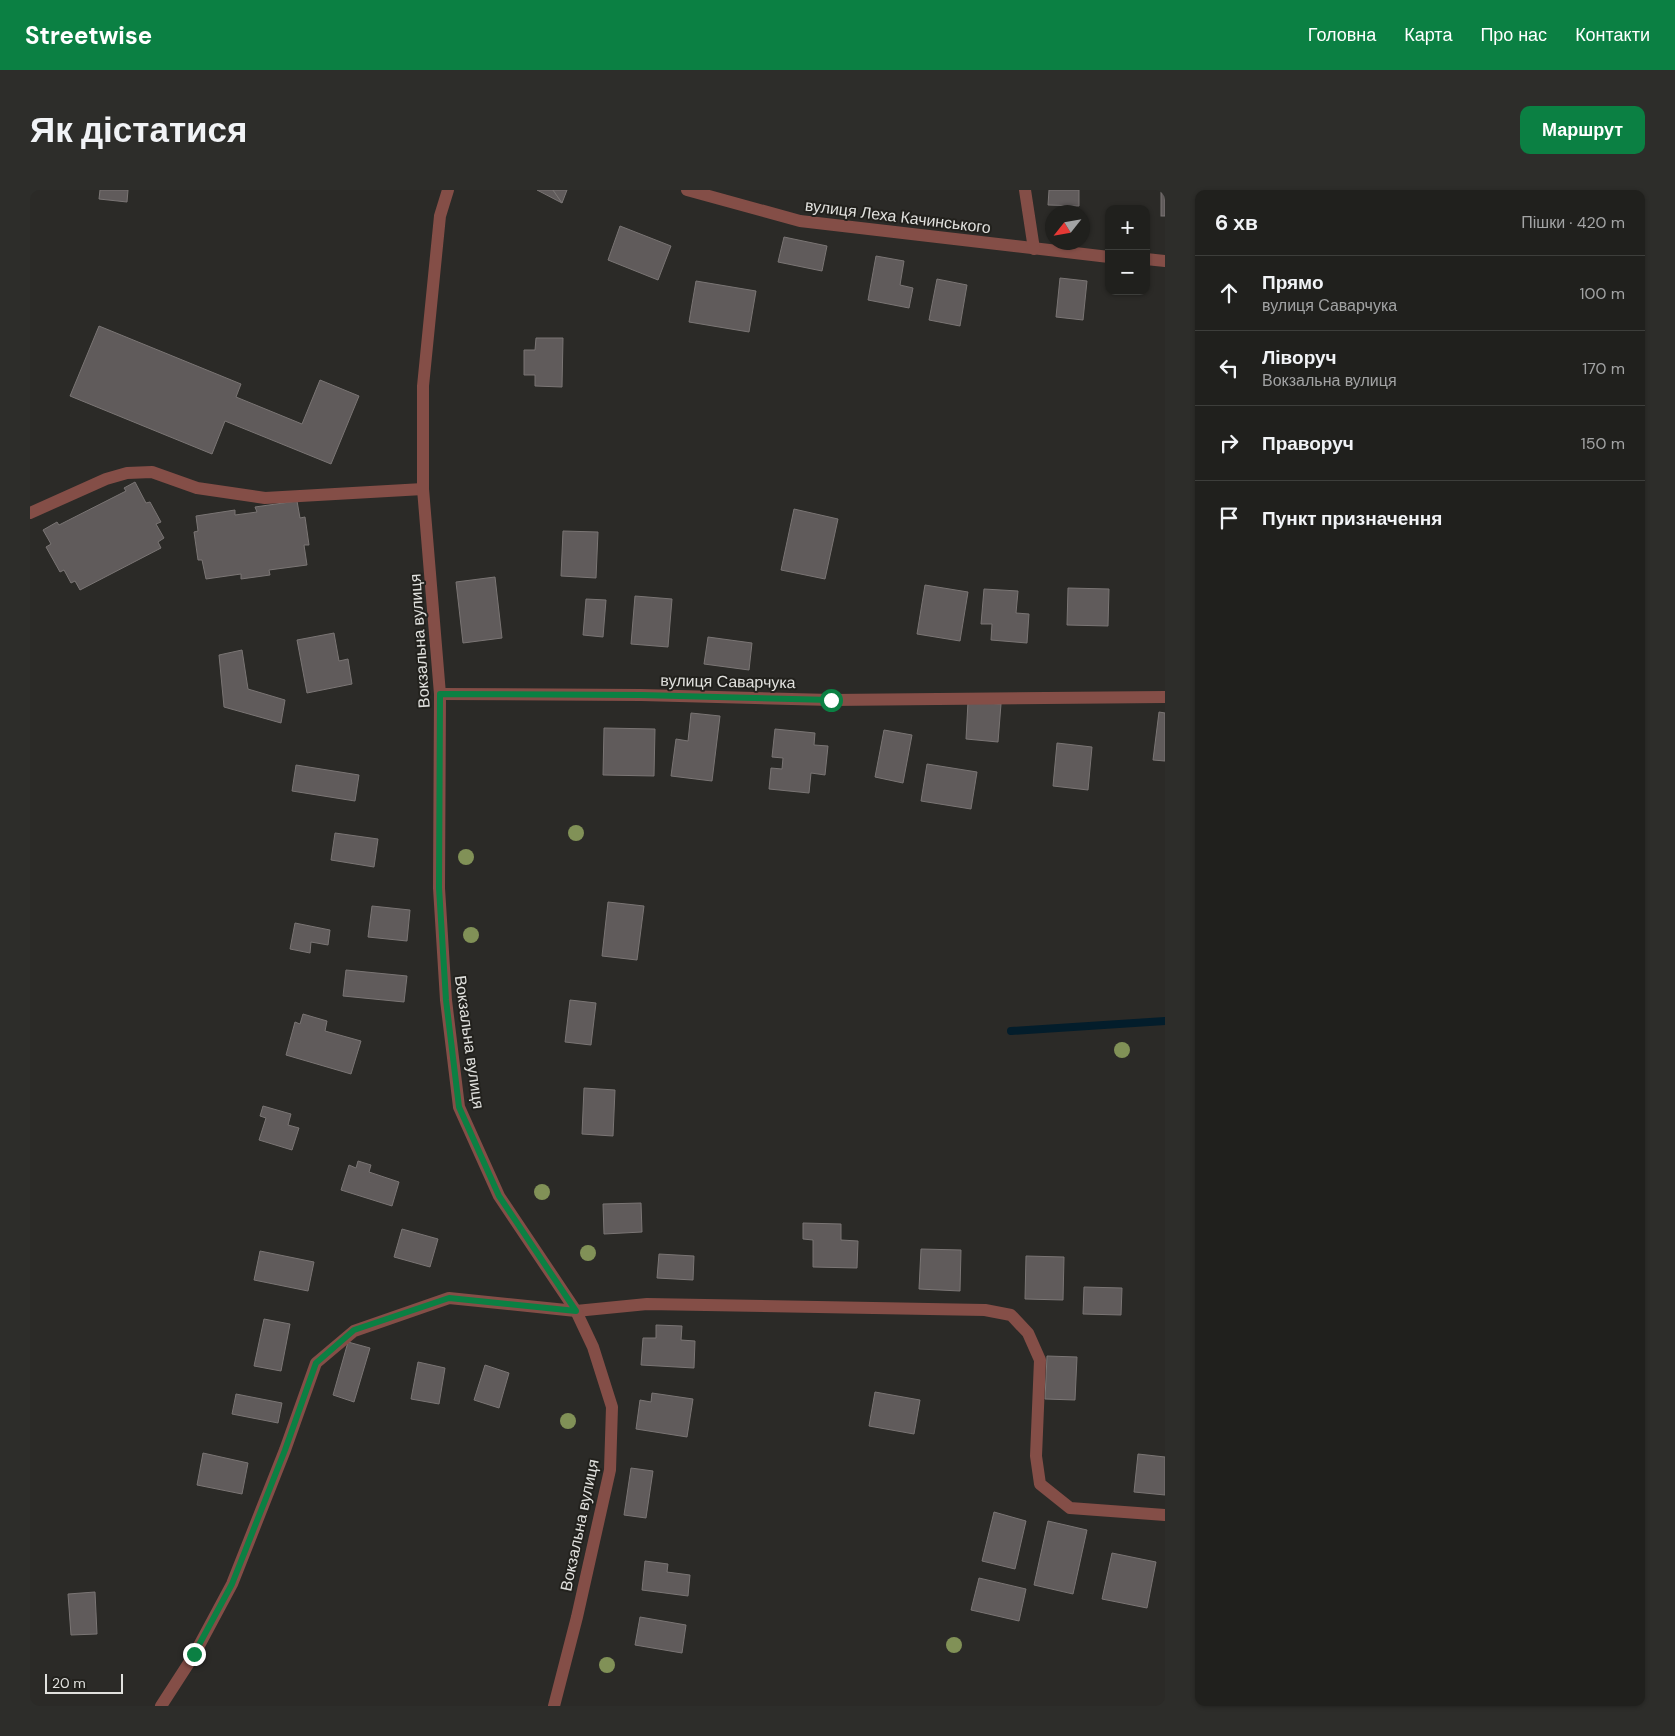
<!DOCTYPE html>
<html lang="uk">
<meta charset="utf-8">
<style>
body{margin:0;font-family:"DM Sans",sans-serif;background:#2d2d2a;color:#f1f3f6}
.controls{position:absolute;right:15px;top:15px;display:grid;overflow:hidden;border-radius:10px;box-shadow:0 1px 4px #0004}
.controls button{width:45px;height:45px;display:grid;place-items:center;padding:0;border:0;border-bottom:1px solid #3d3e3b;background:#20201d;color:#f1f3f6;font:25px sans-serif}
.compass{position:absolute;left:1015px;top:15px;width:45px;height:45px;border-radius:50%;background:#20201d;box-shadow:0 1px 4px #0004;rotate:239deg}
.scale{position:absolute;left:15px;bottom:12px;width:78px;box-sizing:border-box;padding-left:5px;border:2px solid #e1e1de;border-top:0;font-size:14px;line-height:18px;white-space:nowrap;color:#e1e1de;-webkit-text-stroke:4px #22211d;paint-order:stroke}
.stop{position:absolute;width:15px;height:15px;margin:-11px;border:4px solid #0b8043;border-radius:50%;background:#fff}
.stop.end{background:#0b8043;border-color:#fff;box-shadow:0 1px 5px #0008}
.list{margin:0;padding:0;list-style:none}
h2{display:flex;justify-content:space-between;align-items:center;height:65px;margin:0;padding:0 20px;font-size:21px}
h2 small{font-size:16px;font-weight:400;color:#a2a3a4}
.list li{display:grid;grid-template-columns:32px 1fr auto;gap:15px;align-items:center;box-sizing:border-box;height:75px;padding:0 20px;border-top:1px solid #3d3e3b}
.list b{display:block;font-size:19px;white-space:nowrap}
.list p{margin:0;font-size:16px;white-space:nowrap;color:#a2a3a4}
.list em{font-size:16px;font-style:normal;color:#a2a3a4}
.icon{flex:none;width:28px;height:28px;fill:none;stroke:currentColor;stroke-width:2;stroke-linecap:round;stroke-linejoin:round}
.map{position:relative;flex:none;width:1135px;height:1516px;overflow:hidden;border-radius:10px}
header{display:flex;align-items:center;gap:30px;box-sizing:border-box;height:70px;padding:0 25px;background:#0b8043;color:#fff}
header strong{font-size:24px}
nav{display:flex;gap:28px;margin-inline-start:auto;font-size:18px}
.intro{display:flex;align-items:center;justify-content:space-between;box-sizing:border-box;height:120px;padding:0 30px}
h1{margin:0;font-size:35px}
.button{padding:12px 22px;border-radius:10px;background:#0b8043;color:#fff;font-size:18px;font-weight:700}
main{display:flex;gap:30px;padding:0 30px}
aside{flex:1;background:#20201d;border-radius:10px;box-shadow:0 1px 4px #0004}
.map>svg:first-child{display:block}
</style>
<header>
<strong>Streetwise</strong>
<nav><a>Головна</a><a>Карта</a><a>Про нас</a><a>Контакти</a></nav>
</header>
<div class="intro"><h1>Як дістатися</h1><a class="button">Маршрут</a></div>
<main>
<div class="map">
<svg width="1135" height="1516" viewBox="0 0 1135 1516">
<rect width="100%" height="100%" fill="#2b2a27"/>
<g fill="none" stroke-linecap="round" stroke-linejoin="round">
<polyline stroke="#031d2b" stroke-width="8" points="981,841 1135,831"/>
</g>
<g fill="#605b5b" stroke="#7a7574">
<polygon points="70,0 98,0 97,12 69,9"/>
<polygon points="507,0 523,0 532,13"/>
<polygon points="523,0 537,0 532,13"/>
<polygon points="1019,0 1049,0 1049,16 1018,15"/>
<rect x="1131" y="0" width="4" height="26"/>
<polygon points="590,36 641,56 628,90 578,70"/>
<polygon points="754,47 797,56 792,81 748,72"/>
<polygon points="846,66 874,71 870,95 883,98 879,118 838,110"/>
<polygon points="1030,88 1057,91 1053,130 1026,127"/>
<polygon points="907,89 937,95 930,136 899,130"/>
<polygon points="666,91 726,101 719,142 659,132"/>
<polygon points="69,136 211,194 206,207 272,234 290,190 329,206 301,274 195,231 182,264 40,206"/>
<polygon points="506,148 533,148 532,197 505,196 505,185 494,185 494,160 505,160"/>
<polygon points="105,292 116,313 120,312 131,332 126,334 134,348 128,352 131,358 50,400 45,391 41,393 34,380 30,382 16,357 21,354 13,340 27,332 29,335 96,301 94,298"/>
<polygon points="267,311 270,328 275,327 279,355 274,355 277,375 239,380 240,385 211,389 211,384 176,389 172,370 168,370 164,342 168,341 166,326 205,320 205,325 227,322 225,317"/>
<polygon points="764,319 808,329 795,389 751,380"/>
<polygon points="533,341 568,342 566,388 531,386"/>
<polygon points="465,387 472,448 433,453 426,392"/>
<polygon points="895,395 938,402 930,451 887,444"/>
<polygon points="1038,398 1079,399 1078,436 1037,435"/>
<polygon points="954,399 988,401 986,423 999,424 997,453 961,450 962,434 951,434"/>
<polygon points="605,406 642,409 638,457 601,454"/>
<polygon points="556,409 576,410 573,447 553,445"/>
<polygon points="304,443 309,471 318,469 322,494 277,503 267,450"/>
<polygon points="678,447 722,453 719,480 674,474"/>
<polygon points="212,460 218,499 255,510 251,533 194,517 189,465"/>
<polygon points="938,512 971,514 968,552 936,549"/>
<polygon points="1129,522 1135,523 1135,571 1123,570"/>
<polygon points="661,523 690,526 682,591 641,586 646,549 658,551"/>
<polygon points="574,538 625,539 624,586 573,585"/>
<polygon points="745,539 785,543 784,555 798,556 795,585 781,583 779,603 739,599 741,578 752,579 753,568 742,567"/>
<polygon points="854,540 882,545 873,593 845,587"/>
<polygon points="1027,553 1062,557 1058,600 1023,596"/>
<polygon points="897,574 947,582 941,619 891,611"/>
<polygon points="266,575 329,585 325,611 262,601"/>
<polygon points="305,643 348,649 344,677 301,670"/>
<polygon points="578,712 614,716 607,770 572,766"/>
<polygon points="342,716 380,720 377,751 338,747"/>
<polygon points="265,733 300,740 298,755 281,752 280,763 260,759"/>
<polygon points="316,780 377,786 374,812 313,806"/>
<polygon points="540,810 566,813 561,855 535,852"/>
<polygon points="273,824 297,831 295,841 331,851 321,884 256,865 265,832 270,834"/>
<polygon points="554,898 585,900 583,946 552,944"/>
<polygon points="233,916 261,924 258,935 269,938 262,960 229,950 236,928 230,926"/>
<polygon points="328,971 341,975 339,982 369,992 362,1016 311,1000 319,975 326,978"/>
<polygon points="611,1013 612,1042 574,1044 573,1014"/>
<polygon points="773,1033 811,1034 811,1050 828,1051 827,1078 783,1077 783,1050 773,1049"/>
<polygon points="372,1039 408,1049 400,1077 364,1067"/>
<polygon points="891,1059 931,1060 930,1101 889,1099"/>
<polygon points="230,1061 284,1072 278,1101 224,1090"/>
<polygon points="629,1064 664,1066 663,1090 627,1088"/>
<polygon points="996,1066 1034,1067 1033,1110 995,1109"/>
<polygon points="1054,1097 1092,1098 1091,1125 1053,1124"/>
<polygon points="234,1129 260,1134 251,1181 224,1176"/>
<polygon points="626,1135 652,1136 651,1150 665,1151 664,1178 611,1175 613,1148 626,1148"/>
<polygon points="318,1152 340,1158 324,1212 303,1205"/>
<polygon points="1017,1166 1047,1167 1045,1210 1015,1209"/>
<polygon points="388,1172 415,1178 409,1214 381,1209"/>
<polygon points="455,1175 479,1183 469,1218 444,1210"/>
<polygon points="845,1202 890,1210 884,1244 839,1236"/>
<polygon points="622,1203 663,1209 657,1247 606,1239 610,1210 621,1212"/>
<polygon points="206,1204 252,1213 248,1233 202,1224"/>
<polygon points="173,1263 218,1273 212,1304 167,1295"/>
<polygon points="1108,1264 1135,1267 1135,1305 1104,1302"/>
<polygon points="601,1278 623,1281 616,1328 594,1325"/>
<polygon points="964,1322 996,1331 985,1379 952,1371"/>
<polygon points="1018,1331 1057,1340 1043,1404 1004,1395"/>
<polygon points="1082,1363 1126,1372 1117,1418 1072,1409"/>
<polygon points="615,1371 638,1374 637,1382 660,1385 658,1406 612,1400"/>
<polygon points="949,1388 996,1399 989,1431 941,1420"/>
<polygon points="65,1402 67,1444 41,1445 38,1404"/>
<polygon points="610,1427 656,1435 652,1463 605,1455"/>
</g>
<g fill="none" stroke-linecap="round" stroke-linejoin="round">
<g stroke="#844e47" stroke-width="12">
<polyline points="657,0 770,31 1079,67"/>
<polyline points="995,0 1004,59"/>
<polyline points="1116,69 1135,71"/>
<polyline points="0,323 76,289 97,283 122,282 167,298 235,308 393,299"/>
<polyline points="410,504 611,505 801,510 1135,507"/>
<polyline points="131,1516 164,1465 202,1394 255,1260 286,1173 324,1141 419,1108 546,1121 617,1114 955,1120 981,1125 998,1143 1010,1170 1006,1266 1010,1294 1040,1318 1135,1325"/>
</g>
<polyline stroke="#844e47" stroke-width="12" points="418,0 410,26 393,196 393,299 410,504 409,698 416,810 429,917 469,1006 546,1121 563,1157 582,1217 580,1280 547,1427 524,1516"/>
</g>
<g fill="#819157">
<circle cx="546" cy="643" r="8"/>
<circle cx="436" cy="667" r="8"/>
<circle cx="441" cy="745" r="8"/>
<circle cx="1092" cy="860" r="8"/>
<circle cx="512" cy="1002" r="8"/>
<circle cx="558" cy="1063" r="8"/>
<circle cx="538" cy="1231" r="8"/>
<circle cx="924" cy="1455" r="8"/>
<circle cx="577" cy="1475" r="8"/>
</g>
<g fill="none" stroke-linecap="round" stroke-linejoin="round">
<polyline stroke="#0b8043" stroke-width="6" points="164,1464 202,1394 255,1260 286,1173 324,1140 419,1108 546,1121 469,1006 429,917 416,810 409,698 410,504 611,505 801,510"/>
</g>
<g text-anchor="middle" stroke-width="4" stroke-linejoin="round" paint-order="stroke">
<g font-size="16" fill="#e1e1de" stroke="#22211d">
<text transform="translate(868 26) rotate(7)" y="6">вулиця Леха Качинського</text>
<text transform="translate(389 451) rotate(-94)" y="6">Вокзальна вулиця</text>
<text transform="translate(698 491) rotate(1)" y="6">вулиця Саварчука</text>
<text transform="translate(440 852) rotate(82)" y="6">Вокзальна вулиця</text>
<text transform="translate(549 1335) rotate(-78)" y="6">Вокзальна вулиця</text>
</g>
</g>
</svg>
<div class="controls">
<button>+</button>
<button>−</button>
</div>
<svg class="compass" viewBox="-18 -18 36 36"><path d="M0-13l5 13h-10z" fill="#e53935"/><path d="M0 13l5-13h-10z" fill="#a2a3a4"/></svg>
<div class="scale">20 m</div>
<div class="stop" style="left:801px;top:510px"></div>
<div class="stop end" style="left:164px;top:1464px"></div>
</div>
<aside>
<h2>6 хв<small>Пішки · 420 m</small></h2>
<ul class="list">
<li><svg class="icon" aria-label="ahead" viewBox="0 0 24 24"><path d="M12 20V5M6 11l6-6 6 6"/></svg><div><b>Прямо</b><p>вулиця Саварчука</p></div><em>100 m</em></li>
<li><svg class="icon" aria-label="left" viewBox="0 0 24 24"><path d="M17 20v-9H6M10 6l-5 5 5 5"/></svg><div><b>Ліворуч</b><p>Вокзальна вулиця</p></div><em>170 m</em></li>
<li><svg class="icon" aria-label="right" viewBox="0 0 24 24"><path d="M7 20v-9h11M14 6l5 5-5 5"/></svg><div><b>Праворуч</b></div><em>150 m</em></li>
<li><svg class="icon" aria-label="arrive" viewBox="0 0 24 24"><path d="M6 21V4h12l-3 4 3 4H6"/></svg><div><b>Пункт призначення</b></div></li>
</ul>
</aside>
</main>
